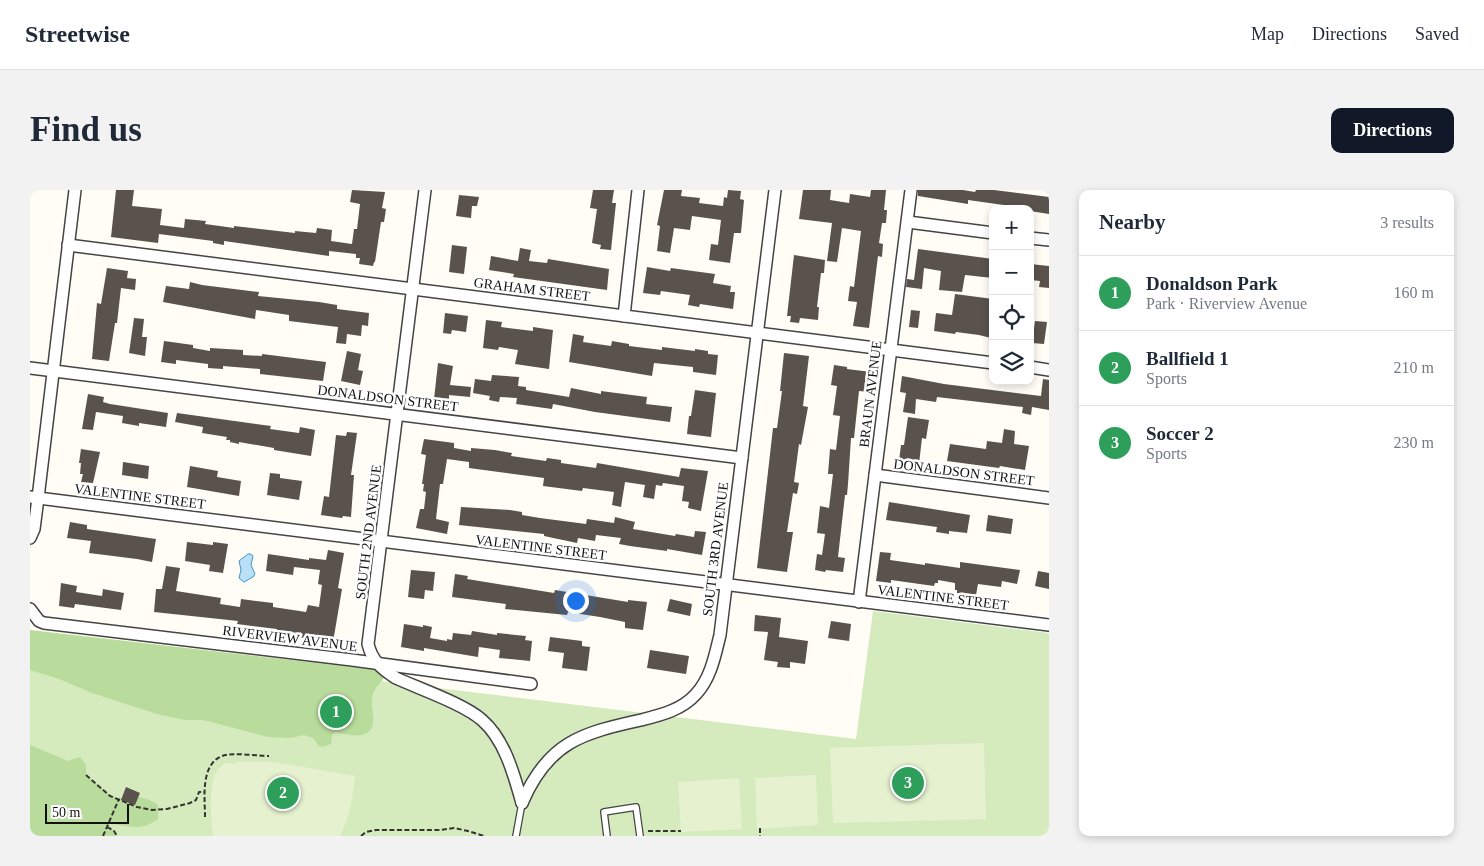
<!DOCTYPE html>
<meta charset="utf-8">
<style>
body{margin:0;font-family:"Times New Roman",serif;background:#f2f2f3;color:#1f2937}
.controls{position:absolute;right:15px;top:15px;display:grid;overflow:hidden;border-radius:10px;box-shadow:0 2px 8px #0003}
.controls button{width:45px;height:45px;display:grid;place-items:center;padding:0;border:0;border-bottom:1px solid #e0e1e3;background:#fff;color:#1f2937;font:25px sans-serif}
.scale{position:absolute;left:15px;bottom:12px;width:84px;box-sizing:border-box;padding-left:5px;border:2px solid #111;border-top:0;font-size:14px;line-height:18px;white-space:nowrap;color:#111;-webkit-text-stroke:4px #fff;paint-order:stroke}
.you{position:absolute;left:545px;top:410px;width:18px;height:18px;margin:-12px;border:4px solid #fff;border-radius:50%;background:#1a73e8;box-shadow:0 0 0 8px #1a73e833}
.badge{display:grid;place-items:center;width:32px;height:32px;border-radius:50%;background:#111827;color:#fff;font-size:16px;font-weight:700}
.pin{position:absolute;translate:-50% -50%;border:2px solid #fff;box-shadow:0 1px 5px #0006}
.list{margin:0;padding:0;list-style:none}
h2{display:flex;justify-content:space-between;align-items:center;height:65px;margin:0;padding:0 20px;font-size:21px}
h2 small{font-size:16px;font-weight:400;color:#747a83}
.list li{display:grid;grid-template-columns:32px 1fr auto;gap:15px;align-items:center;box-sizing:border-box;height:75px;padding:0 20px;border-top:1px solid #e0e1e3}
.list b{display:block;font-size:19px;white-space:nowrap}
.list p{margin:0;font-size:16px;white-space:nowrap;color:#747a83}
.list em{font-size:16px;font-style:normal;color:#747a83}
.icon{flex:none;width:28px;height:28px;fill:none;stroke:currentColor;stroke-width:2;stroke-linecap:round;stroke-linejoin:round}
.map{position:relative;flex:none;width:1019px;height:646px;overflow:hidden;border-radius:10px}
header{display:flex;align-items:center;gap:30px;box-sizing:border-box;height:70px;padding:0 25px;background:#fff;border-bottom:1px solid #e0e1e3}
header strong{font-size:24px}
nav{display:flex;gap:28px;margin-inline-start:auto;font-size:18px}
.intro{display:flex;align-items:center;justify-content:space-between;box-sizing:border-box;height:120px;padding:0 30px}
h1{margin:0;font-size:35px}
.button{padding:12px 22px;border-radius:10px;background:#111827;color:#fff;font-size:18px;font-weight:700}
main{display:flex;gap:30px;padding:0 30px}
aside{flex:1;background:#fff;border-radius:10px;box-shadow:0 2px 8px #0003}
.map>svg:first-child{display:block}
</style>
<header>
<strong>Streetwise</strong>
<nav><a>Map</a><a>Directions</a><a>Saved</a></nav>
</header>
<div class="intro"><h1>Find us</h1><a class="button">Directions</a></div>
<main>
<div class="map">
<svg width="1019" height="646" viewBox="0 0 1019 646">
<rect width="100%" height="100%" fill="#fffdf5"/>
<polygon fill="#d5ebbd" points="843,421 1019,443 1019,646 0,646 0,448 826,549"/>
<g fill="#b9dc9c">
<path d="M0,440L356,481C355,492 345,495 343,504C341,511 342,517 343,524C346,552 324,546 305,542L302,545L301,554L293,557L289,556L283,548L274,545L261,548L238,547L173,530H155L127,524L62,503L29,489L0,480Z"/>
<path d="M0,555L38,571L50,567L56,575V585L80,605L89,609C102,604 117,607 128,615V629C107,643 102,635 79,634L87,646H0Z"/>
</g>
<g fill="#e6f2cf">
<polygon points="954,553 956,629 803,633 800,558"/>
<path d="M207,572H244L325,586C323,607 320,626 310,646H183C181,633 179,591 186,582C188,579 192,576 195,573L206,574Z"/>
<polygon points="786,585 788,635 727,639 725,588"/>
<polygon points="709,588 712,639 651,642 648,592"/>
</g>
<polygon fill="#b9e0f7" stroke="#3f96cf" points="218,364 221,364 223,366 221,375 225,384 223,387 214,392 209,388 211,380 209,371"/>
<g fill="#5a524d">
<polygon points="86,0 104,0 102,16 132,19 130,35 154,38 155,29 176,31 175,34 204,38 204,36 265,43 265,41 286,43 287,38 302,40 301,51 322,54 324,39 327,39 330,14 320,12 322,0 355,2 352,18 356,19 354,32 351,32 345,72 344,72 343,76 329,74 330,68 326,68 326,64 299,61 299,66 194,51 194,55 183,53 183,51 129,44 128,53 81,47"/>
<polygon points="563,0 584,0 582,13 586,13 581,60 570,59 571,55 562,53 567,19 560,18"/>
<polygon points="634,0 652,0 651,6 670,8 669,13 693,16 694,7 697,8 698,0 711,1 710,9 714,10 711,43 704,43 700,73 679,70 681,54 688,55 691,30 662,26 660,40 644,38 640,63 627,61 630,36 627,35"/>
<polygon points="773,0 801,0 800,10 819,13 820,4 840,7 841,0 856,0 854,20 857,20 856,33 852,33 849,53 853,54 852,67 848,66 839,138 823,136 827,112 818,111 820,96 824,97 831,41 812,38 807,72 797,71 802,33 769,29"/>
<polygon points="888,0 933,0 945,2 946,0 964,0 1019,7 1019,24 1000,21 1000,19 981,19 981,16 938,10 938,14 888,6"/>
<polygon points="429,5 449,7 447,16 442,16 441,28 426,26"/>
<polygon points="422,55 437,57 434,84 419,82"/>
<polygon points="490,58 501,60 499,71 517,73 518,69 579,79 577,100 483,87 484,84 459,80 461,66 488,71"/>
<polygon points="888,59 963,69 963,88 935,85 932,102 909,100 911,81 894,78 892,99 876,97 877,89 884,90"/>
<polygon points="764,65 795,70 794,83 791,83 787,117 789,117 788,130 770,128 769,133 760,132 761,126 757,126"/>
<polygon points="1000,74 1019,76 1019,98 1009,97 1010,91 1000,90"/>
<polygon points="617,77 640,81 641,78 685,84 683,93 701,96 700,102 705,102 703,119 670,114 669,117 658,115 660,105 631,101 630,105 613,103"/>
<polygon points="77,78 98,81 97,88 106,89 105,100 91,98 87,133 85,133 79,171 62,169 67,113 71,114"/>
<polygon points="160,92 172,95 229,102 228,106 289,112 307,115 307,119 339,123 338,136 332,135 331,146 317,144 316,154 306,153 308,137 259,131 259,125 226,120 225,129 133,112 136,96 159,99"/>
<polygon points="925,104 963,109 961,148 949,145 926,142 925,144 904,141 906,123 922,125"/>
<polygon points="881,120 890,121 888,138 879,137"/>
<polygon points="415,123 438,126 436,142 422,140 421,144 413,143"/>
<polygon points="104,128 114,129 112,147 117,147 115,166 99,163"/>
<polygon points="456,130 472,132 471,137 503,141 503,137 523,140 519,179 485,174 488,160 469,157 468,160 453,158"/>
<polygon points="1005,131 1017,132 1014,154 1002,153"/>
<polygon points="543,144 554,146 553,152 581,156 582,151 599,154 599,156 632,160 632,157 665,161 665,159 678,161 678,164 688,165 686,185 663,182 663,177 624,173 622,186 539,172"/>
<polygon points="134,151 163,155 163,158 180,161 180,158 213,160 213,165 232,166 232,164 296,172 293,191 230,184 230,179 193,176 193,179 178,178 178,174 146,170 146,174 131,172"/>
<polygon points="317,161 331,164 328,180 333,181 330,195 311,191"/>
<polygon points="754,163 779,166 773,216 778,217 771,255 769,254 764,292 769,293 767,304 763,303 757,342 763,342 757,382 727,378 743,238 747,238 752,201 750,201"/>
<polygon points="408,173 423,176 420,195 441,197 440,207 419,205 419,211 416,210 416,215 405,213 406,209 404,209"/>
<polygon points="804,175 817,177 817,179 841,182 839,202 829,201 824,248 821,248 818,294 817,305 815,305 808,367 815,368 813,382 796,380 795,382 785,380 787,364 792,365 795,344 787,343 790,316 799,318 803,284 798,284 800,259 806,260 810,226 803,225 807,196 801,195"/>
<polygon points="462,185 489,187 488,196 496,197 496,200 539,207 541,198 571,204 571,201 617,207 616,214 642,217 640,232 565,222 523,214 522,219 486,214 487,208 470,207 469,212 459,210 460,206 443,203 445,189 461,191"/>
<polygon points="872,186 914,194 1011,206 1013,189 1019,190 1019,220 1002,217 1001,225 992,223 993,217 907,207 906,212 886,209 885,224 873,222 876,203 870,202"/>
<polygon points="665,200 686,203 681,247 657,244 659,226 661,226"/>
<polygon points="58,204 74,207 73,212 80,214 138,223 136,237 109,233 109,236 92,233 93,226 66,222 63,240 52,239"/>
<polygon points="147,223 241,236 240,239 269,243 270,237 285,240 281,266 244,260 244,258 209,252 209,254 200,252 200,250 196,250 197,247 172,243 173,237 145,232"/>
<polygon points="878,227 899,230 896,249 892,248 889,274 869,271 871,255 874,255"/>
<polygon points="974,239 985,241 984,254 999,256 995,280 970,276 969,278 917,271 920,254 956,259 957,251 972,253"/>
<polygon points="317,242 327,243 321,285 324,285 321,327 313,326 312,328 291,325 294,306 299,307 306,245 316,246"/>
<polygon points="394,249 424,253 424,258 441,261 441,258 465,260 482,263 481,266 516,271 517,268 531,270 531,273 566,278 567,273 649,287 651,278 678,281 671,321 658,318 659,312 652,311 654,296 633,293 632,296 626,295 624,309 613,307 615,295 595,292 591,317 582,315 584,302 553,298 552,301 513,296 514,288 439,278 439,272 417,269 413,294 410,294 406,329 419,332 417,344 386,338 390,319 394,319 396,302 393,301 394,294 392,294 396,265 391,264"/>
<polygon points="51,259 70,262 63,293 51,292 53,284 50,284 51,273 49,273"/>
<polygon points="93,272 119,276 118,289 92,285"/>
<polygon points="160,276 188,281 187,287 211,291 209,306 157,297"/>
<polygon points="240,283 250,284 250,288 272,291 269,310 237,305"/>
<polygon points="859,312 940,325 937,343 919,341 919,344 906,342 907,337 856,330"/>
<polygon points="431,317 480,320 492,322 492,325 510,328 556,334 557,329 584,333 585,327 605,332 603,339 645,346 646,344 664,347 665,341 676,342 672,365 637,359 637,361 600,356 589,354 591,348 566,345 565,351 548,348 547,353 514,346 514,344 429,335"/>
<polygon points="958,325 983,329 981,344 956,341"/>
<polygon points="40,332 57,335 57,339 126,349 122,372 107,369 59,363 61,351 37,348"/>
<polygon points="157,352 183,355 183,352 198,354 193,383 179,381 180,375 155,371"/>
<polygon points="298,360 314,363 308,398 312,399 303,452 246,444 247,439 207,434 208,431 124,422 126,399 132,399 136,376 150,378 146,401 191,408 190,414 210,417 211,409 243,413 243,417 276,422 278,415 289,417 292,395 288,394 290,380 264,377 263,385 236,381 238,364 279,370 279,368 296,370"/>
<polygon points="850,362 861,363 860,370 895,375 895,373 930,378 930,372 990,380 987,394 972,391 971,397 948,394 946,405 927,403 927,400 925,400 925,393 908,390 908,393 905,393 904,396 861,390 861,393 846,391"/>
<polygon points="381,380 405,382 403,401 395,400 394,409 378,407"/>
<polygon points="1008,381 1019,383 1019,399 1005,396"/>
<polygon points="425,384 438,386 437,389 524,403 525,400 598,412 598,410 617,412 613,440 595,438 595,432 570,427 538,422 537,425 486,420 475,419 476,414 422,407"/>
<polygon points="31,393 47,396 46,402 72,406 73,399 94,403 91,420 45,414 44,418 29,416"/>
<polygon points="640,409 662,414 660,426 637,421"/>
<polygon points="725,425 751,428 749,447 778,451 775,474 760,472 760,478 747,477 748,472 734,470 738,442 724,441"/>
<polygon points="801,431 821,434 819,451 798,448"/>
<polygon points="374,434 393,437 393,435 402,437 400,448 417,451 417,449 422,450 423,443 441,445 442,441 467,445 467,443 496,446 495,450 502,451 500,471 469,468 470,460 449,457 448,467 394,458 394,461 371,457"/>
<polygon points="520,447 552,451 552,456 560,457 557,481 532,478 534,463 518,461"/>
<polygon points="620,460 659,466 656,484 617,478"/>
<polygon points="96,597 110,603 105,615 91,610"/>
</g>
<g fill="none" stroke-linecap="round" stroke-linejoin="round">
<defs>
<g id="lane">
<polyline points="486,646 492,613"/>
<polyline points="577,646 574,622 606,617 610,646"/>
</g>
<g id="street">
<path d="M395,0L338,454C342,471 352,479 366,488C390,499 434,514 452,530C475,550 484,585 492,613"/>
<polyline points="878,32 963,43"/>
<polyline points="1000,48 1019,50"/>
<polyline points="38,55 963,173"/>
<polyline points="594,126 608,0"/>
<polyline points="1000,177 1019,180"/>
<polyline points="0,178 712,268"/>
<polyline points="845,285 1019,308"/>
<polyline points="0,307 1019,435"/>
<polyline points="0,348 4,339 8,308 45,0"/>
<polyline points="829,412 881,0"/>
<polyline points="0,419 9,431 14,433 322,470 501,494"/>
<path d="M492,613C518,552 552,543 611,530C631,525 652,520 666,504C681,488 685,465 690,445L745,0"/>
</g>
</defs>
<use href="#lane" stroke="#444" stroke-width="8"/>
<use href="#street" stroke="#444" stroke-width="14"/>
<g stroke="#333" stroke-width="2" stroke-dasharray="5 2.5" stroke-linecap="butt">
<polyline points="56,585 80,606 107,617 122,620 137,619 160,613 166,610 169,602 175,602"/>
<path d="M175,627C175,608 170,575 192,566C203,562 227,566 239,566"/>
<polyline points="77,637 84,641 87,646"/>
<polyline points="730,638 730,646"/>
<polyline points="618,641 651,641"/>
<polyline points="73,646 89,609"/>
<polyline points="331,646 336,642 346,640 410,640 424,638 438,641 454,646"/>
</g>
<use href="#lane" stroke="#fff" stroke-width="5.5"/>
<use href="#street" stroke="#fff" stroke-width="11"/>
</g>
<g text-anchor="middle" stroke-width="5" stroke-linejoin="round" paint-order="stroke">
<g font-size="14" fill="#111" stroke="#fff">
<text transform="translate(502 99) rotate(7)" y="5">GRAHAM STREET</text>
<text transform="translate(840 204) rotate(-83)" y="5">BRAUN AVENUE</text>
<text transform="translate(358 208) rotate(7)" y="5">DONALDSON STREET</text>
<text transform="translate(934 282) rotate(7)" y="5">DONALDSON STREET</text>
<text transform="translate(110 306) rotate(7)" y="5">VALENTINE STREET</text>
<text transform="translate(338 342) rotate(-83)" y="5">SOUTH 2ND AVENUE</text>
<text transform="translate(511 357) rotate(7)" y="5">VALENTINE STREET</text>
<text transform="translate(685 359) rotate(-83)" y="5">SOUTH 3RD AVENUE</text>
<text transform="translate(913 407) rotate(7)" y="5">VALENTINE STREET</text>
<text transform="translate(260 448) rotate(7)" y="5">RIVERVIEW AVENUE</text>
</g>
</g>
</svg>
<div class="controls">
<button>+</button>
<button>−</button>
<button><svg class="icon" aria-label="locate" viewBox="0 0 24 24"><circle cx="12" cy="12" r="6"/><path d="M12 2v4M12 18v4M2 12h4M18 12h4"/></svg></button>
<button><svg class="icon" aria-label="layers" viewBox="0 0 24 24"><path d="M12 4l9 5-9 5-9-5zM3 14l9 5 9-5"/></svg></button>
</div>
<div class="scale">50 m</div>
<div class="you"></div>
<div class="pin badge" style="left:306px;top:522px;background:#2e9e5b">1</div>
<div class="pin badge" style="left:253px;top:603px;background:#2e9e5b">2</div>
<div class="pin badge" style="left:878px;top:593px;background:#2e9e5b">3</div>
</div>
<aside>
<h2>Nearby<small>3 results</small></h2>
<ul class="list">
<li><span class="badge" style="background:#2e9e5b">1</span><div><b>Donaldson Park</b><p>Park · Riverview Avenue</p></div><em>160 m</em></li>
<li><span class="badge" style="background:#2e9e5b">2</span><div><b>Ballfield 1</b><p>Sports</p></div><em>210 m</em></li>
<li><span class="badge" style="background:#2e9e5b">3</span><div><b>Soccer 2</b><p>Sports</p></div><em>230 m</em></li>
</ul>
</aside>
</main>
